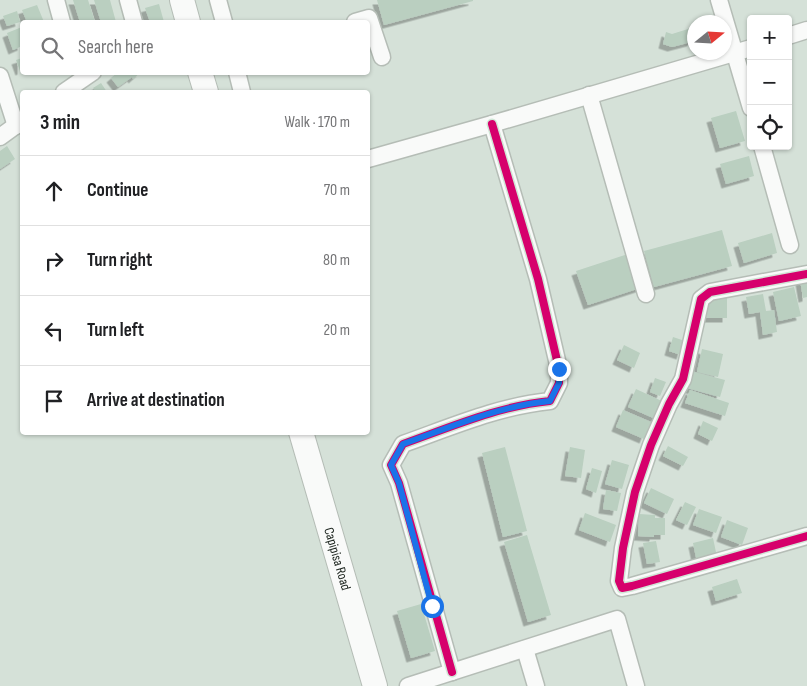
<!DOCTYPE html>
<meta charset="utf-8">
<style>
body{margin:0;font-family:"Sofia Sans Condensed",sans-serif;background:#f6f6f6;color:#202124}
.controls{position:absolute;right:15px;top:15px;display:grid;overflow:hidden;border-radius:5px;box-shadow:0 1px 4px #0004}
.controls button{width:45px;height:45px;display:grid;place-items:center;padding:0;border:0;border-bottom:1px solid #e0e0e0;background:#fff;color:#202124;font:25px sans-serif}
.compass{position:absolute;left:687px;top:15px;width:45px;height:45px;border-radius:50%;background:#fff;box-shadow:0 1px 4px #0004;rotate:72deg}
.stop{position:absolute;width:15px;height:15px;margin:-11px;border:4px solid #1a73e8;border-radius:50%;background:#fff}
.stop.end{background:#1a73e8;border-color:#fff;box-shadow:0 1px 5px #0008}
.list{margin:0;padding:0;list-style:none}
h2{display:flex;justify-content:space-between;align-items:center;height:65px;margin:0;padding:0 20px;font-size:21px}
h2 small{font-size:16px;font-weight:400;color:#757577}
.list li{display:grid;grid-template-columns:32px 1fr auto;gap:15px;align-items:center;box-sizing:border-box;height:70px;padding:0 20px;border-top:1px solid #e0e0e0}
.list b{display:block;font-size:19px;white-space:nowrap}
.list em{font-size:16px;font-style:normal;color:#757577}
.icon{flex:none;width:28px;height:28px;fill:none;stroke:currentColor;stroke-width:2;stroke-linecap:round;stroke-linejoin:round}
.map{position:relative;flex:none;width:807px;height:686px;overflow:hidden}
.search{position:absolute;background:#fff;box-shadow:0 1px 4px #0004;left:20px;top:20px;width:350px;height:55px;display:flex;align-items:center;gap:12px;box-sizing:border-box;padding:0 18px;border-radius:5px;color:#757577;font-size:19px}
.panel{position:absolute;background:#fff;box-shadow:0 1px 4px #0004;left:20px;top:90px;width:350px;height:345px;border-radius:5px}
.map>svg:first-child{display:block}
</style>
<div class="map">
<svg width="807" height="686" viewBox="0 0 807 686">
<defs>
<filter id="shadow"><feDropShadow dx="-4.5" dy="4.5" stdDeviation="0" flood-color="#0004"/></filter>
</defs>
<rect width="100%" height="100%" fill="#d5e1d8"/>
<g fill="#bacfc0" filter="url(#shadow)">
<polygon points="73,0 88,0 95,22 80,22"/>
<polygon points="94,0 110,0 116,22 101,22"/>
<polygon points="377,0 473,0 473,1 384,25"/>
<polygon points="159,4 164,22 150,22 145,8"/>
<polygon points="37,5 44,22 27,22 22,10"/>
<polygon points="17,11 20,22 7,26 3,16"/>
<polygon points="694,25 694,39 691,42 672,47 663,44 666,32 672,34 688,29"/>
<polygon points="22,27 22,46 13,50 7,33"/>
<polygon points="22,58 22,70 20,71 16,60"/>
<polygon points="118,72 141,72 133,79 132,77 118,87 111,78"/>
<polygon points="101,83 107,92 97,92 93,88"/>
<polygon points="736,111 745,141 720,148 711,118"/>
<polygon points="7,146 15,159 0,169 0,151"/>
<polygon points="749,156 754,176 726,184 720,164"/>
<polygon points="722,230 732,266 654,287 644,251"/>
<polygon points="772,233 777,253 744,263 738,243"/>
<polygon points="631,253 643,287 588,305 576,271"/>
<polygon points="807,279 807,297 803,298 800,280"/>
<polygon points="794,287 801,316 779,321 773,292"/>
<polygon points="763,294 766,311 774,310 777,332 763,335 760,312 749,314 746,297"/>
<rect x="706" y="296" width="21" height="22"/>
<polygon points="673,337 685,341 681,355 669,351"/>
<polygon points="624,345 640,353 634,368 617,360"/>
<polygon points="702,349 723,354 718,377 697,372"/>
<polygon points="691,371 725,380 720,397 687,388"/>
<polygon points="655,378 666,382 660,396 650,392"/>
<polygon points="636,389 666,403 658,420 628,407"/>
<polygon points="690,390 729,403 725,416 685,403"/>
<polygon points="623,410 651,422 644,439 616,427"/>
<polygon points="703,421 718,428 712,441 698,434"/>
<polygon points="668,446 688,457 683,466 663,456"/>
<polygon points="505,447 527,531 503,537 482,453"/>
<polygon points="570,447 585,450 581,478 565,476"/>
<polygon points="612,460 629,465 622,489 605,484"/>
<polygon points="592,468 602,471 596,493 586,489"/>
<polygon points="651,488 674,499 667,514 644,503"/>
<polygon points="606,490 621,493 617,511 603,509"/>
<polygon points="685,502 696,507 687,525 676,520"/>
<polygon points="699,509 722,517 716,533 693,525"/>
<polygon points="585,513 616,525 610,542 579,530"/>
<polygon points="639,514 655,515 655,518 665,518 665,535 654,535 654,537 638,536"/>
<polygon points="727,520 748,528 742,545 721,537"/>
<polygon points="527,535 551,615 528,622 504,542"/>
<polygon points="713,538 717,557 697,562 693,543"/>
<polygon points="656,541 660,562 647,564 643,543"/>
<polygon points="737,579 742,593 716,601 712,587"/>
<polygon points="421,604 435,651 411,658 397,611"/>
</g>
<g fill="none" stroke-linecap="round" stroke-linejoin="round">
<defs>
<g id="minor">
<polyline points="56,0 62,22"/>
<polyline points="128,0 134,22"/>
<polyline points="218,0 224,22"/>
<polyline points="719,0 751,108"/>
<polyline points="355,22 369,18 382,57"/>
<polyline points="788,36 807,30"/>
<polyline points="237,72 242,92"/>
<polyline points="0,76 16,126"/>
<polyline points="64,92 93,72"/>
<polyline points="589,95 646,294"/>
<polyline points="0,137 22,121"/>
<polyline points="762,146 790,245"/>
<polyline points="368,159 492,124 751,48"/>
<polyline points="807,274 710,292 701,299 683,379 669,404 651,445 635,492 623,548 619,581 622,588 632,586 807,536"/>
<polyline points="525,649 536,686"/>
<path d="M452,672L399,483L391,465L403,444C451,427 499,406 550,401L559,383V369L538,279L492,124"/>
<polyline points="408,686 617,619 636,686"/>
</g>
<g id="secondary">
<polyline points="182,0 188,22"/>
<polyline points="200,72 206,92"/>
<path id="s1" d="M301,432L375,686"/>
</g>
</defs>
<use href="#minor" stroke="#b5bdb6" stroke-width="19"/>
<use href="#secondary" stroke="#b5bdb6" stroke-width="26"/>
<use href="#minor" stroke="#f9faf9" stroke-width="16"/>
<use href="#secondary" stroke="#f9faf9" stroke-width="24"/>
<defs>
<g id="cycleway">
<polyline points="807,274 710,292 701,299 683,379 669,404 651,445 635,492 623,548 619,581 622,588 632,586 807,536"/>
<path d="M452,672L399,483L391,465L403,444C451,427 499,406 550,401L559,383V369L538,279L492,124"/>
</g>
</defs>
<use href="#cycleway" stroke="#d0e6d6" stroke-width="11"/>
<use href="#cycleway" stroke="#d6006c" stroke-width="8"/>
</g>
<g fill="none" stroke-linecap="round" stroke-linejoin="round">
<path stroke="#1a73e8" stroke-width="6" d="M432,606L399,483L391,465L403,444C451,427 499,406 550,401L559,383V369"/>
</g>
<g text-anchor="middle" stroke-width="4" stroke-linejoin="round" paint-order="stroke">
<g font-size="14" fill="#232b25" stroke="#d0e6d6">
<text dy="5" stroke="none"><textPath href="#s1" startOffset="132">Capipisa Road</textPath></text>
</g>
</g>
</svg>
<div class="controls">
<button>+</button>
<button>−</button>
<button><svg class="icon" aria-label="locate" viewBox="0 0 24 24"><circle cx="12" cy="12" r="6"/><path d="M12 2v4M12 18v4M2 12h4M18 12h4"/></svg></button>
</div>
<svg class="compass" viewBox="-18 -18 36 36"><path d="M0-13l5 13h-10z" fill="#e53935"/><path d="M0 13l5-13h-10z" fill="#757577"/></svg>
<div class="stop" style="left:432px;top:606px"></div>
<div class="stop end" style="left:559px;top:369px"></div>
<div class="search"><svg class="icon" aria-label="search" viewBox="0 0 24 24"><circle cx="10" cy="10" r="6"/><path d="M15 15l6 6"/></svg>Search here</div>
<section class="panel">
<h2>3 min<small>Walk · 170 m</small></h2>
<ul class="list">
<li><svg class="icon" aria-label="ahead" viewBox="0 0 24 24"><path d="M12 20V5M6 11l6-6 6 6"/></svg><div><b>Continue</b></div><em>70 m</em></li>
<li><svg class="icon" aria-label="right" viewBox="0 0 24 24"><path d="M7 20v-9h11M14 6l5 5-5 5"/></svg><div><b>Turn right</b></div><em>80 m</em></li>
<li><svg class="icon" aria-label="left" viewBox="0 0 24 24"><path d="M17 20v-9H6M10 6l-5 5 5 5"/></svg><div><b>Turn left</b></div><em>20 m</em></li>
<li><svg class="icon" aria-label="arrive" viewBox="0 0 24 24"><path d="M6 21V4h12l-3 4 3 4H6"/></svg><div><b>Arrive at destination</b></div></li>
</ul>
</section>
</div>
